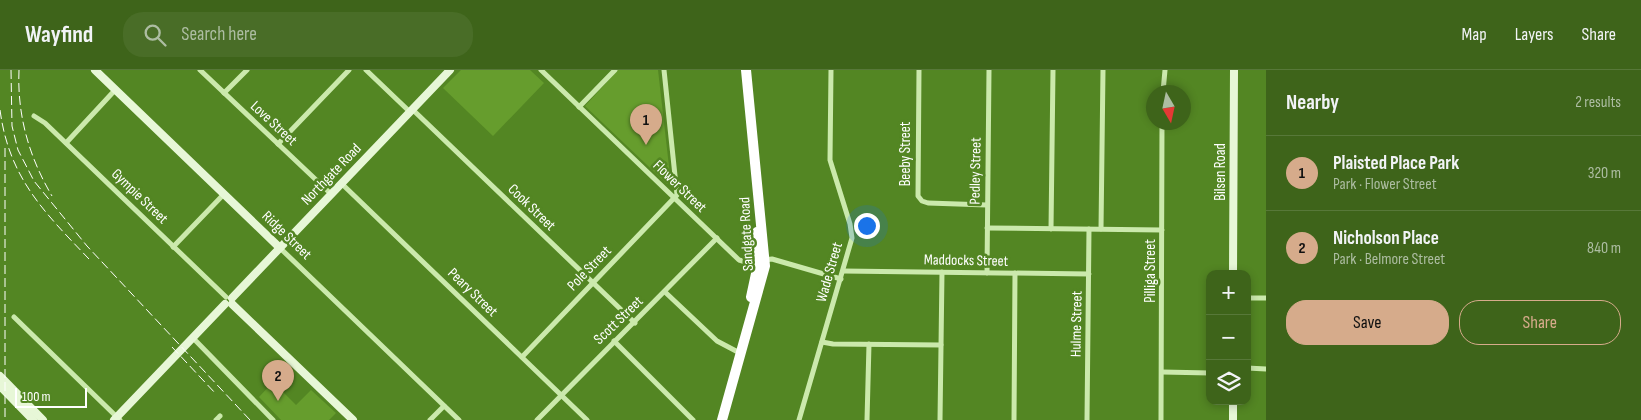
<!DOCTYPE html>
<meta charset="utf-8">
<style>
body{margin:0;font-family:"Sofia Sans Condensed",sans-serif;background:#496d27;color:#f1f3f6}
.controls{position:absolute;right:15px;bottom:15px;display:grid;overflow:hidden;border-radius:10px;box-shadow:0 2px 8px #0003}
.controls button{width:45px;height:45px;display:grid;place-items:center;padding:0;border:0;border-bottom:1px solid #577839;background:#3e641a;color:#f1f3f6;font:25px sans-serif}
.compass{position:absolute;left:1146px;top:15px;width:45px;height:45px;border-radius:50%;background:#3e641a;box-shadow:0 2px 8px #0003;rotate:171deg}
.scale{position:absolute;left:15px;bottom:12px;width:72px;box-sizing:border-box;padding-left:5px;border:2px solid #fff;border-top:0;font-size:14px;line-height:18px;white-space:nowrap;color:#fff;-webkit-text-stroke:4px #538623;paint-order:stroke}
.you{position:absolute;left:866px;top:155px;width:18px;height:18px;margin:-12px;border:4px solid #fff;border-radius:50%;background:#1a73e8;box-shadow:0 0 0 8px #1a73e833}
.badge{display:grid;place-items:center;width:32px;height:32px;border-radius:50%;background:#d6ab8b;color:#111;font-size:16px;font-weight:700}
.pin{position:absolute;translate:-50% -41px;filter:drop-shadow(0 1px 2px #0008)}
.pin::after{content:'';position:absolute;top:26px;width:18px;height:15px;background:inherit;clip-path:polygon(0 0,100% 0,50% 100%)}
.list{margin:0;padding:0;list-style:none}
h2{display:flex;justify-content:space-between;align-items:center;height:65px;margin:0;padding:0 20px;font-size:21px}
h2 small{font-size:16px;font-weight:400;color:#adbda2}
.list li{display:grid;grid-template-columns:32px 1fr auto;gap:15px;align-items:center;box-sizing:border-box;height:75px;padding:0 20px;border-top:1px solid #577839}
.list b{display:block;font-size:19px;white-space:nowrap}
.list p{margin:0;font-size:16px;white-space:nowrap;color:#adbda2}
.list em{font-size:16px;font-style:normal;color:#adbda2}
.actions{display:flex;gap:10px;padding:15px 20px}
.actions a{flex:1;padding:11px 0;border:1px solid #d6ab8b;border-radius:20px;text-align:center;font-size:18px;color:#d6ab8b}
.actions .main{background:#d6ab8b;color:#111}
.icon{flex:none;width:28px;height:28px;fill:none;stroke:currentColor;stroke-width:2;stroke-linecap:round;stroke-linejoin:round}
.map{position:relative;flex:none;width:1266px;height:350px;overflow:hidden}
header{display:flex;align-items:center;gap:30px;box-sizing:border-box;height:70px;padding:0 25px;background:#3e641a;border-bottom:1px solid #577839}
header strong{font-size:24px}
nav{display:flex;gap:28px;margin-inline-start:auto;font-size:18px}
.search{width:350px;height:45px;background:#496d27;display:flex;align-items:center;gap:12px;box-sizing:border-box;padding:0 18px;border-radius:20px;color:#adbda2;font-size:19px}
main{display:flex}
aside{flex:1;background:#3e641a}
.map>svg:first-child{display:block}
</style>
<header>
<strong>Wayfind</strong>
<div class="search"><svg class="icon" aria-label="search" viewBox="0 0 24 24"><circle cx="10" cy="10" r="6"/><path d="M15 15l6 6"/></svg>Search here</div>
<nav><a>Map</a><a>Layers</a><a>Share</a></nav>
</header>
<main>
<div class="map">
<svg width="1266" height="350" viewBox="0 0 1266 350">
<rect width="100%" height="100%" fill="#538623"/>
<g fill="#669d2d">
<polygon points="461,0 530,0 544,13 493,66 443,18"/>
<polygon points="618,0 658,0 671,114 667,114 585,36"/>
<polygon points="273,312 296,335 311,320 336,343 329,350 281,350 259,327"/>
</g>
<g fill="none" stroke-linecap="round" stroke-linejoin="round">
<g stroke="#cbe9ac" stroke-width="5">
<polyline points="200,0 331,124"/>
<polyline points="366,0 410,42"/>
<polyline points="541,0 739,190 746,192 772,189 841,209"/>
<polyline points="919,0 918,126 922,131 928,133 987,135"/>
<polyline points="1163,22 1165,0"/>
<polyline points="224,23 247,0"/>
<polyline points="579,37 615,0"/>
<polyline points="412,39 635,253"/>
<polyline points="34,46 45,53 226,227"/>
<polyline points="66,73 116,19"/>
<polyline points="278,74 349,0"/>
<polyline points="341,113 587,350"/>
<polyline points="987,158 1162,160"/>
<polyline points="1051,159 1053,0"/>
<polyline points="1101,159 1103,0"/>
<polyline points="173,177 224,124"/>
<polyline points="280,178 459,350"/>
<polyline points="843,201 1089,204"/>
<polyline points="987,203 989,0"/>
<polyline points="665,222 717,271 736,281"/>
<polyline points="1247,228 1266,228"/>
<polyline points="14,247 120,350"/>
<polyline points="193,268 273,350"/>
<polyline points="614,271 693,350"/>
<polyline points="822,272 833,274 941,275"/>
<polyline points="522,287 677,125 664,0"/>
<polyline points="1247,298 1266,299"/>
<polyline points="1162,302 1210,303"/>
<polyline points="216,350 220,346"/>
<polyline points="430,350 444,336"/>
<polyline points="537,350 717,168"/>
<polyline points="799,350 852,168 850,154 830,90 831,0"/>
<polyline points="867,350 869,274"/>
<polyline points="940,350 942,202"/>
<polyline points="1014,350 1015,203"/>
<polyline points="1087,350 1089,159"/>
<polyline points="1161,350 1162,52"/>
</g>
<g stroke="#e7f7d7" stroke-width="8">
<polyline points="95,0 280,178"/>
<polyline points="1233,204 1234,0"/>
<polyline points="232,228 450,0"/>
<polyline points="232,234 353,350"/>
<polyline points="0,306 43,350"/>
<polyline points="0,316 33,350"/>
<polyline points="114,350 225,234"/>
<polyline points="1233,350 1233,331"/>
</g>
<g stroke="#fff" stroke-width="10">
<polyline points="751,227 757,199 757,162"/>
<polyline points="722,350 765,196 746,0"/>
</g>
<g stroke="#fff" stroke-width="1" stroke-dasharray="9 4" stroke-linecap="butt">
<polyline points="11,0 12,56 18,80 34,111 87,176 250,350"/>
<path d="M19,0C17,45 29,87 52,126"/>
<path d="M0,40C9,108 44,142 89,189"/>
<polyline points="5,78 5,350"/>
<polyline points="172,277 216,324"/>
</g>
</g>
<g text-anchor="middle" stroke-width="5" stroke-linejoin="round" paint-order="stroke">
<g font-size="15" fill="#fff" stroke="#538623">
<text transform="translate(274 53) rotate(43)" y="5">Love Street</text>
<text transform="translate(905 84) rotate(-90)" y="5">Beeby Street</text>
<text transform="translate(975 101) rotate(-89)" y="5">Pedley Street</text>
<text transform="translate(1220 102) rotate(-90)" y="5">Bilsen Road</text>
<text transform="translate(331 104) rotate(-46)" y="5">Northgate Road</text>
<text transform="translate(680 116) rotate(44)" y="5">Flower Street</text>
<text transform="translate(140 126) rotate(44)" y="5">Gympie Street</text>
<text transform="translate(532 137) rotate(44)" y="5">Cook Street</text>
<text transform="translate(746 164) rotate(-93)" y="5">Sandgate Road</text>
<text transform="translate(287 165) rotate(44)" y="5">Ridge Street</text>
<text transform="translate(966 190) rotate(1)" y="5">Maddocks Street</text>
<text transform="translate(589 198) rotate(-46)" y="5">Pole Street</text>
<text transform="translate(1150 201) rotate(-90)" y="5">Pilliga Street</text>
<text transform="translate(829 202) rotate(-74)" y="5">Wade Street</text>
<text transform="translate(473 222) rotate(44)" y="5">Peary Street</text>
<text transform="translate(618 250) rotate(-44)" y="5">Scott Street</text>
<text transform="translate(1076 254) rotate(-89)" y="5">Hulme Street</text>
</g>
</g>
</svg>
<div class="controls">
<button>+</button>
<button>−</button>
<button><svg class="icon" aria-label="layers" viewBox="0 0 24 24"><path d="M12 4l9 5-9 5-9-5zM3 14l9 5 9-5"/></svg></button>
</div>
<svg class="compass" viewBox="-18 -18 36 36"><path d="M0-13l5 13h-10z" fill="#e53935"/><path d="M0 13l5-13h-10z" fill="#adbda2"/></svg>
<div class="scale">100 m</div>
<div class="you"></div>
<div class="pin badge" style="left:646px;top:75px">1</div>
<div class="pin badge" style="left:278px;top:331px">2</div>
</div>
<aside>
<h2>Nearby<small>2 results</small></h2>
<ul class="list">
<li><span class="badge">1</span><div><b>Plaisted Place Park</b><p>Park · Flower Street</p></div><em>320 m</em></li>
<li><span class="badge">2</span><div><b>Nicholson Place</b><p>Park · Belmore Street</p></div><em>840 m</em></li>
</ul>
<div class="actions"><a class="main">Save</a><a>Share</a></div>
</aside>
</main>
